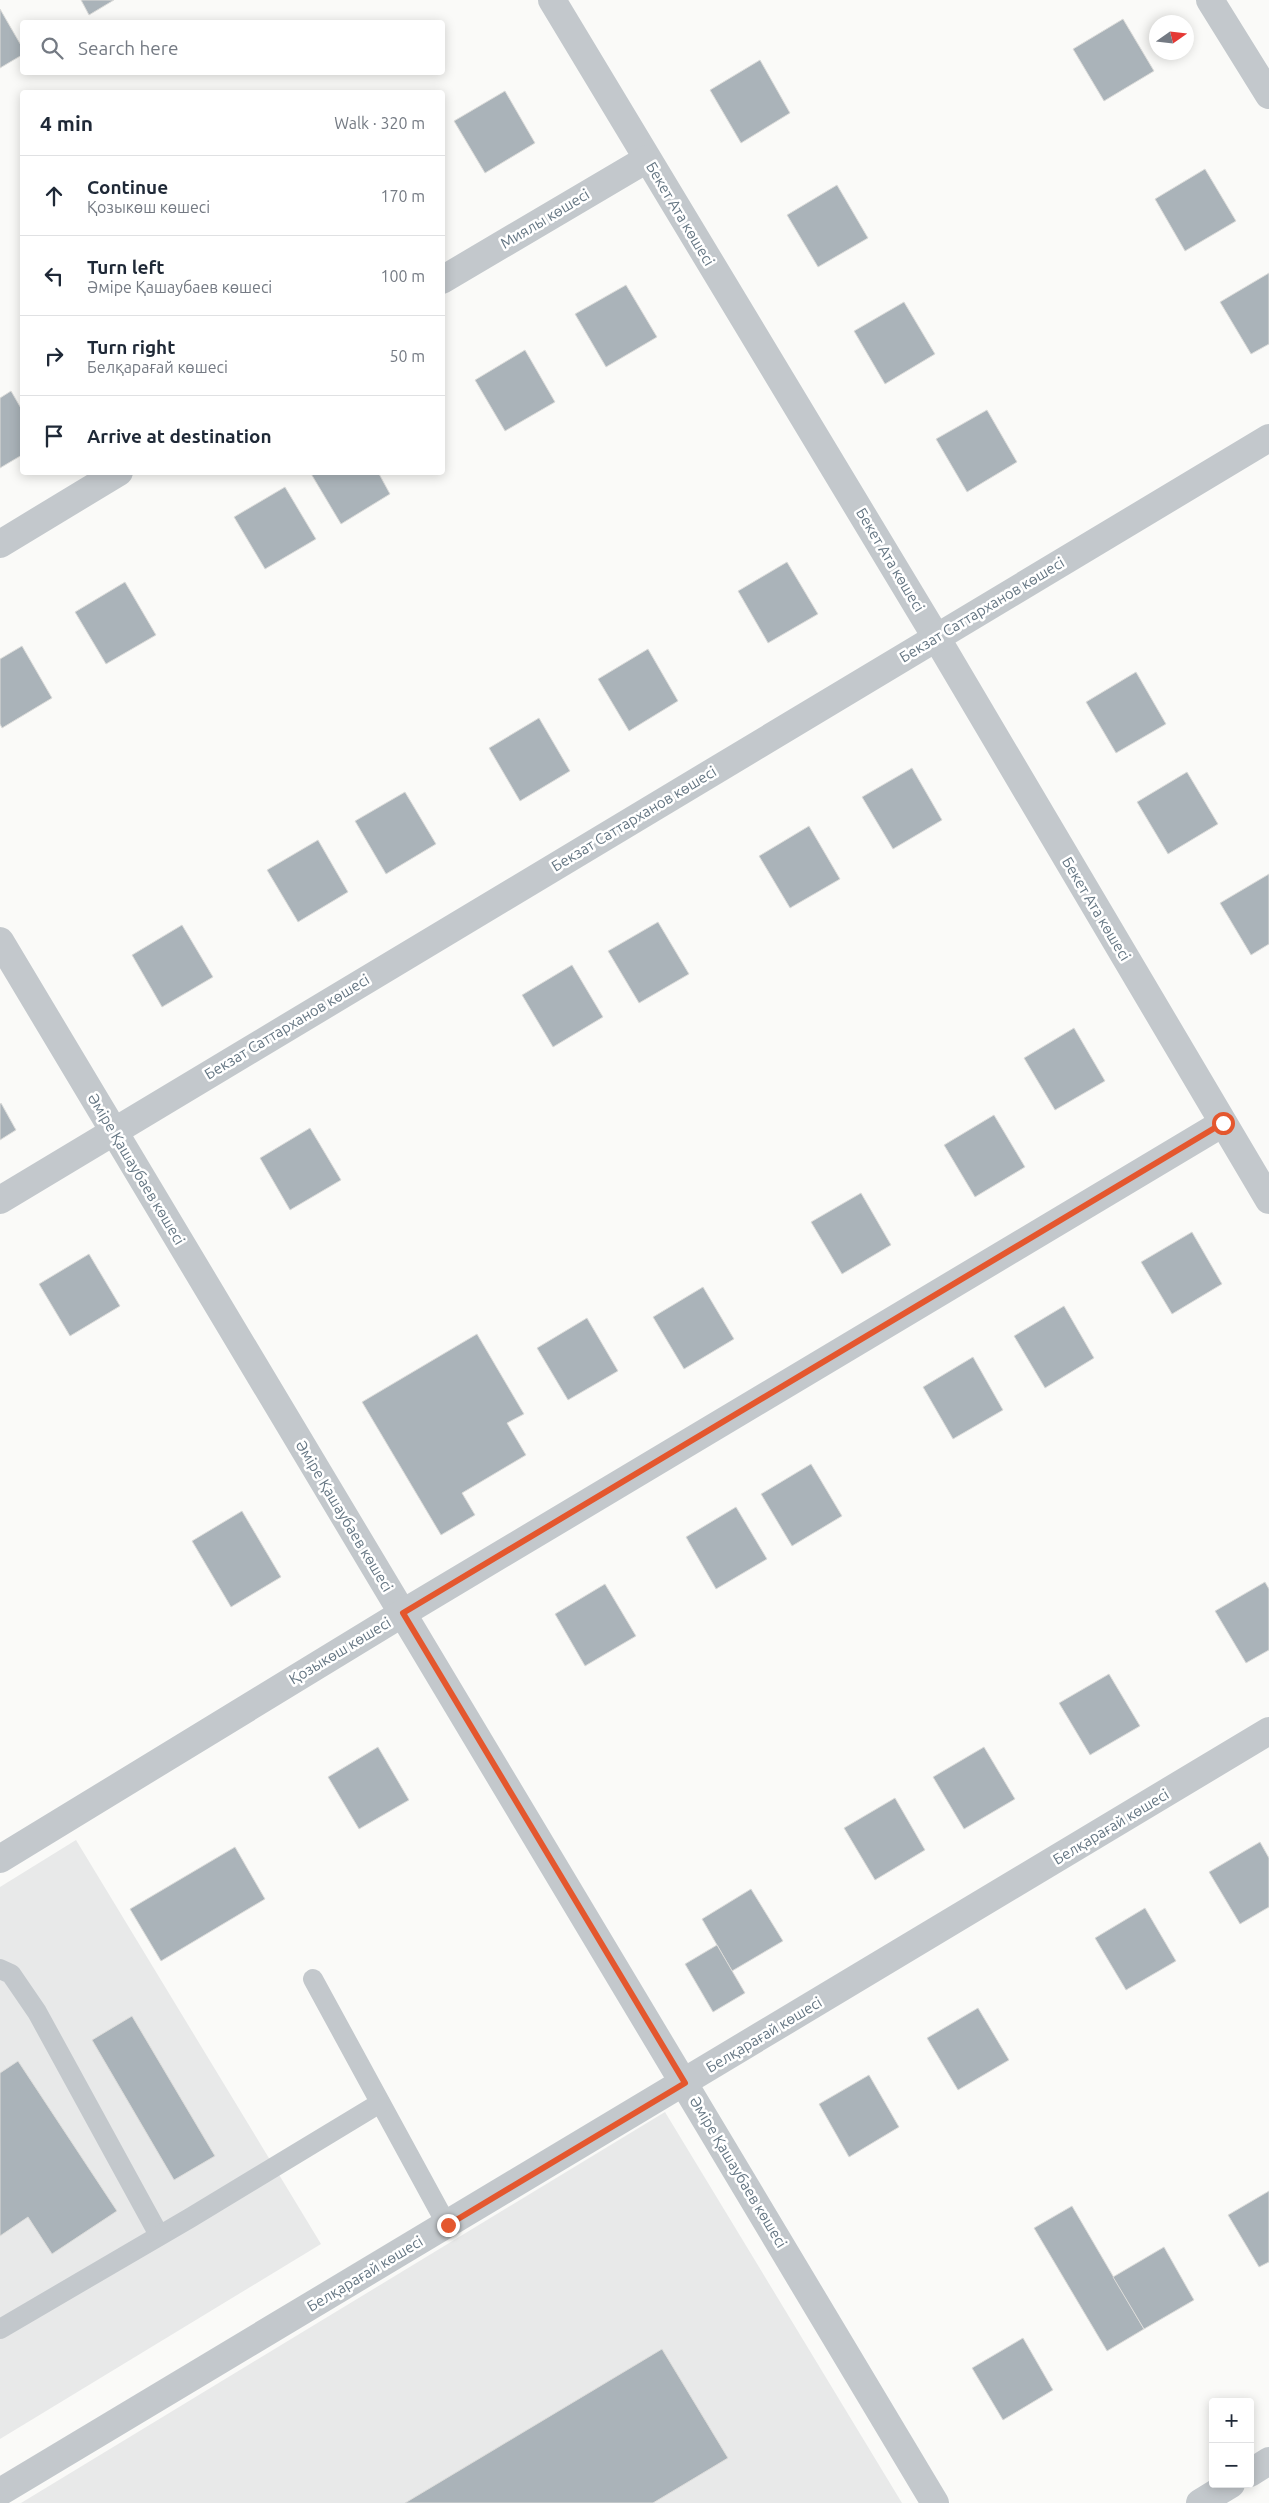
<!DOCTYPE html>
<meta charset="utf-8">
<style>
body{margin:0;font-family:Ubuntu,sans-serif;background:#f2f2f3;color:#1f2937}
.controls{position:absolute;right:15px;bottom:15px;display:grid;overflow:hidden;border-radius:5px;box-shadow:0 2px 12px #0003}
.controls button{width:45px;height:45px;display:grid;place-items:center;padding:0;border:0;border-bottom:1px solid #e0e1e3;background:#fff;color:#1f2937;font:25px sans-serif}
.compass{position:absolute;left:1149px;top:15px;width:45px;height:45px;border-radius:50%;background:#fff;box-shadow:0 2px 12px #0003;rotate:76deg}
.stop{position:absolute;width:15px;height:15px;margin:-11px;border:4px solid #e4572e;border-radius:50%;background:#fff}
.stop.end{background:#e4572e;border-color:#fff;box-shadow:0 1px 5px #0008}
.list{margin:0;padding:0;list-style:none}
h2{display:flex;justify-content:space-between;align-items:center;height:65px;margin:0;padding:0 20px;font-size:21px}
h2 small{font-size:16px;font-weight:400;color:#747a83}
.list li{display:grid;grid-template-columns:32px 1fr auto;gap:15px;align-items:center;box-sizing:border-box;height:80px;padding:0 20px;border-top:1px solid #e0e1e3}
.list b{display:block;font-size:19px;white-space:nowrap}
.list p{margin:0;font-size:16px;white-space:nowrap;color:#747a83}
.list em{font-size:16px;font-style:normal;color:#747a83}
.icon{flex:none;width:28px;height:28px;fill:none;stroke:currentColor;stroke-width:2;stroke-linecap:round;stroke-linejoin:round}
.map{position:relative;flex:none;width:1269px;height:2503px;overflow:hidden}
.search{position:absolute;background:#fff;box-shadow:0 2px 12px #0003;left:20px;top:20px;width:425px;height:55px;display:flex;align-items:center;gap:12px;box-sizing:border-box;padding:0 18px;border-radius:5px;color:#747a83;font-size:19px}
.panel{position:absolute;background:#fff;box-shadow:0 2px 12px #0003;left:20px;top:90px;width:425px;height:385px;border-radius:5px}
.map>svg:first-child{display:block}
</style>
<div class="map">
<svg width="1269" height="2503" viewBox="0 0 1269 2503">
<rect width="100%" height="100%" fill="#fafaf8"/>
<g fill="#e8e9e9">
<polygon points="76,1840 321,2244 0,2439 0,1887"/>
<polygon points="665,2112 902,2503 21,2503"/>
</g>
<g fill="#aab3b9" stroke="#dcdcda">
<polygon points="81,0 114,0 89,15"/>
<polygon points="0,9 22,47 22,55 0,68"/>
<polygon points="1123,19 1154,71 1104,101 1073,49"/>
<polygon points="760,60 790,113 741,143 710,90"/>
<polygon points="505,91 535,143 485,173 454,121"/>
<polygon points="1205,169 1236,221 1185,251 1155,199"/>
<polygon points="837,185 868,238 818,267 787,215"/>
<polygon points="1269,273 1269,344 1251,354 1220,302"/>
<polygon points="626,285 657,337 606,367 575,314"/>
<polygon points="904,302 935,354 885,384 854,331"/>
<polygon points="525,350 555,402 505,431 475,380"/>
<polygon points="11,391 22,410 22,455 0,468 0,398"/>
<polygon points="987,410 1017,462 967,492 936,439"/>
<polygon points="310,472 378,472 390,494 341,524"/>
<polygon points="285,487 316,539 265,569 234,517"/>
<polygon points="787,562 818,614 768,643 738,591"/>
<polygon points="125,582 156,635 106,664 75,612"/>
<polygon points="22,646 52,698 2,728 0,724 0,659"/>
<polygon points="648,649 678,701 629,731 598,679"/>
<polygon points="1136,672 1166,724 1116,753 1086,702"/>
<polygon points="539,718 570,771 520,801 489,748"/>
<polygon points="912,768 942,820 893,849 862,797"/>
<polygon points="1187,772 1218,824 1168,854 1137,802"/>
<polygon points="405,792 436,844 386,874 355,821"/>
<polygon points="809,826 840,879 790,908 759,856"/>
<polygon points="318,840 348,892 298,922 267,870"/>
<polygon points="1269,874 1269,944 1251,955 1220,903"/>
<polygon points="658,922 689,974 639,1003 608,951"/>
<polygon points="182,925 213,977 162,1007 132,955"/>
<polygon points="572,965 603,1017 553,1047 522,995"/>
<polygon points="1074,1028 1105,1081 1055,1110 1024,1058"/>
<polygon points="1,1103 16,1130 0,1140 0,1104"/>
<polygon points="994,1115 1025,1167 975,1197 944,1145"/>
<polygon points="310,1128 341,1180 290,1210 260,1158"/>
<polygon points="861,1193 891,1245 842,1274 811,1222"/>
<polygon points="1192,1232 1222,1284 1172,1314 1141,1262"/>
<polygon points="89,1254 120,1306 70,1336 39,1284"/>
<polygon points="703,1287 734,1339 684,1369 653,1317"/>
<polygon points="1064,1306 1094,1358 1045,1388 1014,1336"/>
<polygon points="587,1318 618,1371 568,1400 537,1348"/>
<polygon points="477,1334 524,1414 507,1423 526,1455 462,1493 475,1515 441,1535 362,1402"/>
<polygon points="973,1357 1003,1410 953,1439 923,1387"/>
<polygon points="811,1464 842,1516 792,1546 761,1494"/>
<polygon points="736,1507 767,1559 716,1589 686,1537"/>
<polygon points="242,1511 281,1577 231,1607 192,1541"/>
<polygon points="1265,1582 1269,1589 1269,1650 1246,1663 1215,1611"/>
<polygon points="605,1584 636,1636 585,1666 555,1614"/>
<polygon points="1109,1674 1140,1726 1090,1755 1059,1703"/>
<polygon points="378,1747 409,1800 359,1829 328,1777"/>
<polygon points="984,1747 1015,1799 964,1829 933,1777"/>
<polygon points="895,1798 925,1850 875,1880 844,1828"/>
<polygon points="1260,1842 1269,1858 1269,1907 1240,1924 1209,1872"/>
<polygon points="235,1847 265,1899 161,1961 130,1909"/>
<polygon points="751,1889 783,1941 732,1971 702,1919"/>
<polygon points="1145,1908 1176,1961 1126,1990 1095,1938"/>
<polygon points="717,1945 745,1993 713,2012 685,1964"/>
<polygon points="978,2008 1009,2060 958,2090 927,2038"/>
<polygon points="132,2016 215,2156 174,2180 92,2040"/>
<polygon points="18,2061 117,2211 52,2254 28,2217 0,2236 0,2073"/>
<polygon points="869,2075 899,2127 849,2157 819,2104"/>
<polygon points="1269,2191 1269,2262 1259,2267 1228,2215"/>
<polygon points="1072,2206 1144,2329 1107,2351 1034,2228"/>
<polygon points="1164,2247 1194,2300 1144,2329 1113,2277"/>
<polygon points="1023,2338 1053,2390 1003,2420 972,2368"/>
<polygon points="662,2349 728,2458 653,2503 405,2503"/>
</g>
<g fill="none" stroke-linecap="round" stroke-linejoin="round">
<g stroke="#c3c8cc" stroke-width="20">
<polyline points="0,1969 11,1974 37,2012 159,2235"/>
<polyline points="313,1979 447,2225"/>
<polyline points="0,2329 190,2218 380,2103"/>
</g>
<g stroke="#c3c8cc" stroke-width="28">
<polyline points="552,0 936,637 1269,1200"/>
<polyline points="1210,0 1269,95"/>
<polyline points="442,280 647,159"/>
<polyline points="0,544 119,472"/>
<polyline points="0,941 935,2503"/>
<polyline points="0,1200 1269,438"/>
<polyline points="0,1859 403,1613 1223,1123"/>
<polyline points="1250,2473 1269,2461"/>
<polyline points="0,2492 1269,1731"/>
<polyline points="1200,2503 1231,2484"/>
</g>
</g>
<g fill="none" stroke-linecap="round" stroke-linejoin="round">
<polyline stroke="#e4572e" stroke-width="6" points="448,2225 685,2083 403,1613 1223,1123"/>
</g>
<g text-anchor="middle" stroke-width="5" stroke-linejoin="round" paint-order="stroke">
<g font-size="15" fill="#657683" stroke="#fff">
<text transform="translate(680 214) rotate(59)" y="5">Бекет Ата көшесі</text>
<text transform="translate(545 219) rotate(-31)" y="5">Миялы көшесі</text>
<text transform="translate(890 560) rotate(59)" y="5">Бекет Ата көшесі</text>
<text transform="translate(982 610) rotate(-31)" y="5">Бекзат Саттарханов көшесі</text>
<text transform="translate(634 819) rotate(-31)" y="5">Бекзат Саттарханов көшесі</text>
<text transform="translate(1096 909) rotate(59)" y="5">Бекет Ата көшесі</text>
<text transform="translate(287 1027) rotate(-31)" y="5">Бекзат Саттарханов көшесі</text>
<text transform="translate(136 1169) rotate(59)" y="5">Әміре Қашаубаев көшесі</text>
<text transform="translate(344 1516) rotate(59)" y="5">Әміре Қашаубаев көшесі</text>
<text transform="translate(340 1651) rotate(-31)" y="5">Қозыкөш көшесі</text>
<text transform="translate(1111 1827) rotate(-31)" y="5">Белқарағай көшесі</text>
<text transform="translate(764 2035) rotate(-31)" y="5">Белқарағай көшесі</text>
<text transform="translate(738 2172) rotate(59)" y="5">Әміре Қашаубаев көшесі</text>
<text transform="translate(365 2274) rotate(-31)" y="5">Белқарағай көшесі</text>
</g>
</g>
</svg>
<div class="controls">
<button>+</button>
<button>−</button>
</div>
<svg class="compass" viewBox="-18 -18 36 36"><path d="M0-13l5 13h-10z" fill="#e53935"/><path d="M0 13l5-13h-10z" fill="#747a83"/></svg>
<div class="stop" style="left:1223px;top:1123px"></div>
<div class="stop end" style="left:448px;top:2225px"></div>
<div class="search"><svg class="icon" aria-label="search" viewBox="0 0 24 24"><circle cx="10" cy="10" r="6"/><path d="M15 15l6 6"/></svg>Search here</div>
<section class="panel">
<h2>4 min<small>Walk · 320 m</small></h2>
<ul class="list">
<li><svg class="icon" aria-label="ahead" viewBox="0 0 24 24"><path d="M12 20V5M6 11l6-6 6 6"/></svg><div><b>Continue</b><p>Қозыкөш көшесі</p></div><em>170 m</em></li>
<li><svg class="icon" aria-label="left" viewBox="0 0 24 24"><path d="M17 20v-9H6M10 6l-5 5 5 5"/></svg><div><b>Turn left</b><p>Әміре Қашаубаев көшесі</p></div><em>100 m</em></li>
<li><svg class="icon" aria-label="right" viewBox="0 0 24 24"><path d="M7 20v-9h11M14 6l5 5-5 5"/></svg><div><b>Turn right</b><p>Белқарағай көшесі</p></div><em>50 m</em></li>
<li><svg class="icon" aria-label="arrive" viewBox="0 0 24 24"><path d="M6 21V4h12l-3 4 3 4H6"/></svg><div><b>Arrive at destination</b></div></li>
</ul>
</section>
</div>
